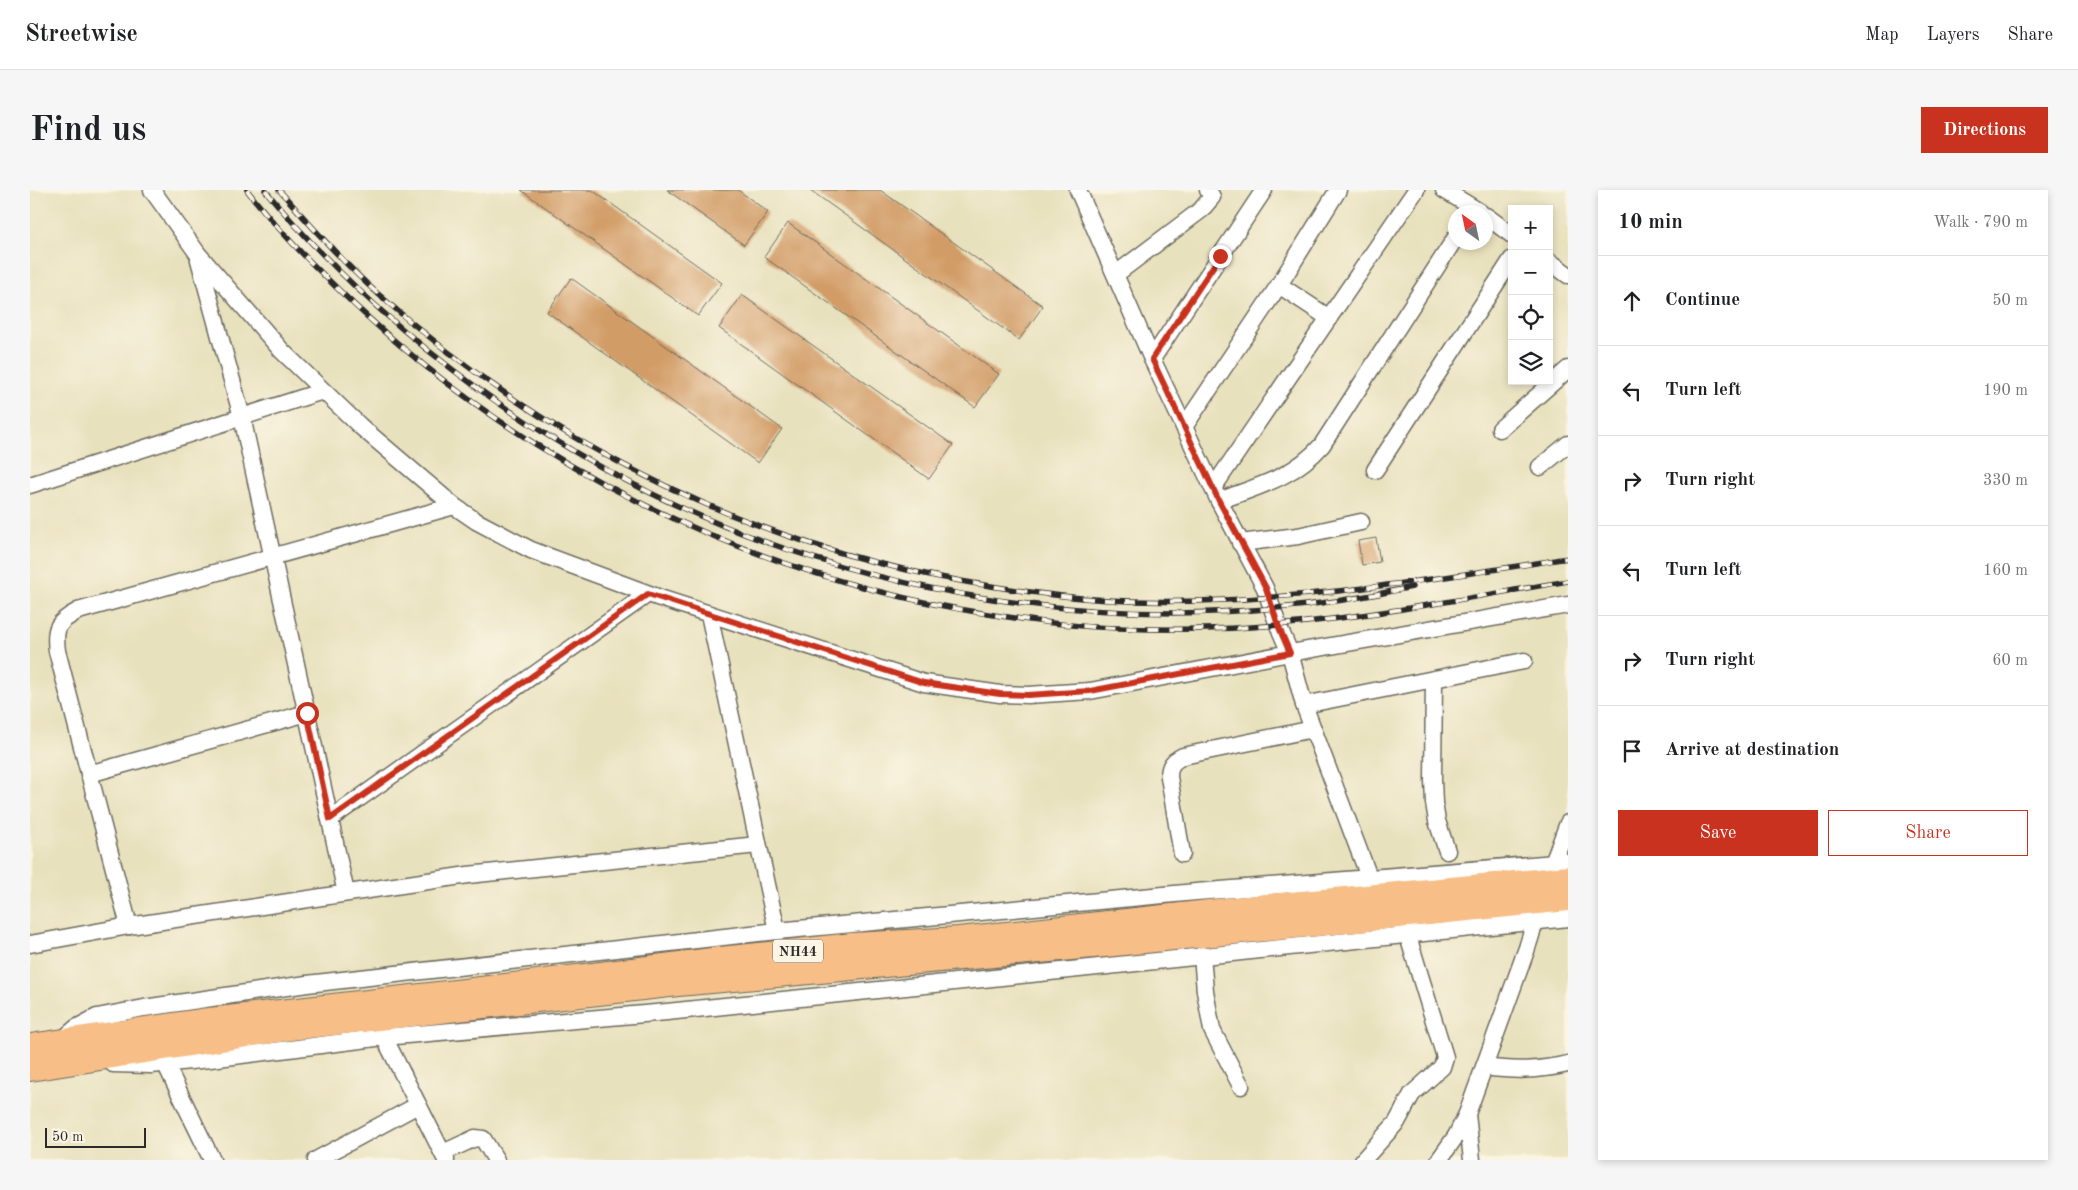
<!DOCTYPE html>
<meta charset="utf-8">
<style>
body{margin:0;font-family:"Old Standard TT",serif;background:#f6f6f6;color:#202124}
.controls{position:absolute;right:15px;top:15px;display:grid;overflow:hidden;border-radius:0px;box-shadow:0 2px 8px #0003}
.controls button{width:45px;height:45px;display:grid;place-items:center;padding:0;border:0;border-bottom:1px solid #e0e0e0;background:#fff;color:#202124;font:25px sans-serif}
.compass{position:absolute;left:1418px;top:15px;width:45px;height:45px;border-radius:50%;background:#fff;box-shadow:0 2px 8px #0003;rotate:327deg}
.scale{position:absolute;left:15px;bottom:12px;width:101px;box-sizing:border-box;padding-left:5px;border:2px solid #2b2b2b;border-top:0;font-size:14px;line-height:18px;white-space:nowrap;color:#2b2b2b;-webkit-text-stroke:4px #fcf5e5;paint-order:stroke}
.stop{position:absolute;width:15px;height:15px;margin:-11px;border:4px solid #c8321e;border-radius:50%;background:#fff}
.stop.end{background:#c8321e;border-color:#fff;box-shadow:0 1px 5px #0008}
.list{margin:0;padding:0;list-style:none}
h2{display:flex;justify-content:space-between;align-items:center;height:65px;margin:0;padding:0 20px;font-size:21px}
h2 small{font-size:16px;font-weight:400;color:#757577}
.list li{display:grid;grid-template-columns:32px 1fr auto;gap:15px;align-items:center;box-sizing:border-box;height:90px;padding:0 20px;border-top:1px solid #e0e0e0}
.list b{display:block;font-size:19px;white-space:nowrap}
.list em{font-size:16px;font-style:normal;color:#757577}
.actions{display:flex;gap:10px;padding:15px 20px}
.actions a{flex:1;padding:11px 0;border:1px solid #c8321e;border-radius:0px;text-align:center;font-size:18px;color:#c8321e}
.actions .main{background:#c8321e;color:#fff}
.icon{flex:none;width:28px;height:28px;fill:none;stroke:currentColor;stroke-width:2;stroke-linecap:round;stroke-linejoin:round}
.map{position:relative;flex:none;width:1538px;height:970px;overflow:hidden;border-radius:0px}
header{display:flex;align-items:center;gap:30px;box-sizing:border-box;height:70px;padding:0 25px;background:#fff;border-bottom:1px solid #e0e0e0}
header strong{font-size:24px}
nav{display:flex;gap:28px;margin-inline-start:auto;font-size:18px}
.intro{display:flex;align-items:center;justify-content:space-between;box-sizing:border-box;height:120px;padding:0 30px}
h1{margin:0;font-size:35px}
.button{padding:12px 22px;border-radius:0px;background:#c8321e;color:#fff;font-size:18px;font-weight:700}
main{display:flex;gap:30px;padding:0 30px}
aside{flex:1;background:#fff;border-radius:0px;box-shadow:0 2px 8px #0003}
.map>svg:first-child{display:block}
</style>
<header>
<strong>Streetwise</strong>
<nav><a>Map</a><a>Layers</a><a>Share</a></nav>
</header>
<div class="intro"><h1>Find us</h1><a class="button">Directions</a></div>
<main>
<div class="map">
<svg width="1538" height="970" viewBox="0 0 1538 970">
<rect width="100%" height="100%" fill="#fcf5e5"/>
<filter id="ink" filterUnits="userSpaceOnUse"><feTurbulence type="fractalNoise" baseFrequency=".02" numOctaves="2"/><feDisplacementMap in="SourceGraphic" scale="10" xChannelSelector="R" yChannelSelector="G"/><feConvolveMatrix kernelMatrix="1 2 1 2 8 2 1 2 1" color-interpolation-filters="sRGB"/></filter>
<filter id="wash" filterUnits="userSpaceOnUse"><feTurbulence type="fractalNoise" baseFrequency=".0096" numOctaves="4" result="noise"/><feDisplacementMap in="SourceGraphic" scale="20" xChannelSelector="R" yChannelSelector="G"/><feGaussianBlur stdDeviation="1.12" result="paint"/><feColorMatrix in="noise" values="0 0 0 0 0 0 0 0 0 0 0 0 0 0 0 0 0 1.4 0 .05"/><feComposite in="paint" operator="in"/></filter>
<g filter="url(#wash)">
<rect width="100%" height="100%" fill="#e8e1bd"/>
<g id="blocks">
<g fill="#d29c66">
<polygon points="491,0 562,0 692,93 668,126"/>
<polygon points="637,0 708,0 738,22 714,55"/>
<polygon points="780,0 850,0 1013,116 989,150"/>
<polygon points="758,33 969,184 945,217 734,67"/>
<polygon points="541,88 752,239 728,273 517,122"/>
<polygon points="712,105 923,255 899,289 689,138"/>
<polygon points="1346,348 1350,372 1332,375 1328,351"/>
</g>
</g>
</g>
<g filter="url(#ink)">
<use href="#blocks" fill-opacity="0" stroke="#6d6b5e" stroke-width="1"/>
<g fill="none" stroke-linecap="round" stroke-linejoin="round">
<defs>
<g id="minor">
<polyline points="122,0 168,64 252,161 330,236 424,316 446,331 501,360 630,408 894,493 970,504 998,505 1060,501 1260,463 1538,415"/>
<polyline points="1048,0 1122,169 1189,311 1235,398 1248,435 1260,463 1274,515 1339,687"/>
<polyline points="1414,0 1450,22"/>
<polyline points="1456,26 1482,45"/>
<polyline points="169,70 212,227 316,703"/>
<polyline points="1519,71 1538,85"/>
<polyline points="1086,84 1171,20 1182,7 1178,0"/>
<polyline points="1249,95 1299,128"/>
<polyline points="1122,169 1234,0"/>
<polyline points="1154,237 1249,95 1308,0"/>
<polyline points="1470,239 1538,179"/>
<polyline points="1510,277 1538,254"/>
<polyline points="1345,280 1482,69"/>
<polyline points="0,295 293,201"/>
<polyline points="1183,298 1386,0"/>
<path d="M1189,311C1228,296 1263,288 1292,255L1426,47"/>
<polyline points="1210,353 1268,346 1331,332"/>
<polyline points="679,424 747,741"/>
<polyline points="1404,489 1403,590 1404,613 1407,631 1417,661"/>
<polyline points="1274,515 1494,471"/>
<polyline points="59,584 277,523"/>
<polyline points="300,629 618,404"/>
<path d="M1152,664L1139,587C1139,575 1143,571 1153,566L1283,539"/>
<polyline points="1522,676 1538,633"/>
<path d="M99,736L27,461C24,438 27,432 48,421L424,316"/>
<polyline points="0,754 99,736 438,685 728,655"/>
<polyline points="1172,765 1175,801 1182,840 1211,896"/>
<polyline points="354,847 416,970"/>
<polyline points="31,851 46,838 67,827 114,818 277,794 747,741 1166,702 1538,672"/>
<polyline points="135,873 182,970"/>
<polyline points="83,874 121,875 180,869 354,847 637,822 1538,728"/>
<path d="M1454,877C1485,881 1507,881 1538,874"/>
<polyline points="1437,924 1442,970"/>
<polyline points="413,963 445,948 453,949 466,970"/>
<polyline points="286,970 388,915"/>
<polyline points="1333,970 1367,932 1382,904 1412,877 1415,867 1377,743"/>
<polyline points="1409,970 1426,946 1437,924 1497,758 1507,726"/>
</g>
<g id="highway">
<polyline points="0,856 170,831 426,802 690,769 823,755 929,749 1207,719 1538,688"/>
<polyline points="0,879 268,837 648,794 1074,755 1538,709"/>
</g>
</defs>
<use href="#minor" stroke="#6d6b5e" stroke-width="19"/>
<use href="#highway" stroke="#6d6b5e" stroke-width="26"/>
<use href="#minor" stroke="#fff" stroke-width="16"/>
<use href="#highway" stroke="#f7be87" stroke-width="24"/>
<defs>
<g id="rail">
<path d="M217,0C245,37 278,70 311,102C489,274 719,387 964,425C1005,431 1046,437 1087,438C1141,440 1195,440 1248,435C1346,426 1442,407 1538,391"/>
<path d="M235,0C367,160 559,293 756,359C955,426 1176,443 1382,397"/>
<path d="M249,0C281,35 312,72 347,103C524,260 732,362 967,397C1011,404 1056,410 1101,411C1248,415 1393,391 1538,368"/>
</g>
</defs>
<use href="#rail" stroke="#2b2b2b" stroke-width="5.5"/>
<use href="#rail" stroke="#fcf5e5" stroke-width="4" stroke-dasharray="11" stroke-linecap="butt"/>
</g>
</g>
<g fill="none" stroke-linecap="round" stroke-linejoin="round" filter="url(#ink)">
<polyline stroke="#c8321e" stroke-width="6" points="277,523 300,629 618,404 894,493 970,504 998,505 1060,501 1260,463 1248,435 1236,398 1189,311 1122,169 1190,66"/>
</g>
<g text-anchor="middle" stroke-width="5" stroke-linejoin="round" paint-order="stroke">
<rect fill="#fcf5e5" stroke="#6a6863" stroke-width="1" x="743" y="749.5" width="50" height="23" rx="4"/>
<g font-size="14" font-weight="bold" fill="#2b2b2b">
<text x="768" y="766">NH44</text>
</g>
</g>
</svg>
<div class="controls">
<button>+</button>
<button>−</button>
<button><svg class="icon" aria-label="locate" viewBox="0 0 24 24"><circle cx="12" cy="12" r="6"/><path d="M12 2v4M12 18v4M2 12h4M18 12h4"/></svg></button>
<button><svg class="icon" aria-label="layers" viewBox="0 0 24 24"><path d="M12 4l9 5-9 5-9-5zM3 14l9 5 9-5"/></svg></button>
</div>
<svg class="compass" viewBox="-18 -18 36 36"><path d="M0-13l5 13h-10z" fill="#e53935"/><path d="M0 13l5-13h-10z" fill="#757577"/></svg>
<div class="scale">50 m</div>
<div class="stop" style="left:277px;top:523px"></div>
<div class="stop end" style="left:1190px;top:66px"></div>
</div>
<aside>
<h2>10 min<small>Walk · 790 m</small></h2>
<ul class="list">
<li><svg class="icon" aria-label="ahead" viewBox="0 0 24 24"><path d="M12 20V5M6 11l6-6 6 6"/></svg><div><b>Continue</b></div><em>50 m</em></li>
<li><svg class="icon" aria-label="left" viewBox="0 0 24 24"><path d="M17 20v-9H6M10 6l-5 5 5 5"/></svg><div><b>Turn left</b></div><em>190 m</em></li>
<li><svg class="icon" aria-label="right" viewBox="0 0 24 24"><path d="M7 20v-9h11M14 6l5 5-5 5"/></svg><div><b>Turn right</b></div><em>330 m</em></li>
<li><svg class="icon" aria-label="left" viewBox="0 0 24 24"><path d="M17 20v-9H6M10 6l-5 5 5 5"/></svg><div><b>Turn left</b></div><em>160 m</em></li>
<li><svg class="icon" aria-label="right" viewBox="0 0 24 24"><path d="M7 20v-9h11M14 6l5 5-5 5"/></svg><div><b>Turn right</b></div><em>60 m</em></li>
<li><svg class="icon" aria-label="arrive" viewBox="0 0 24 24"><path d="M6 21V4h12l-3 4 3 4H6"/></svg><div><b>Arrive at destination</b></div></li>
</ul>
<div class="actions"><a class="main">Save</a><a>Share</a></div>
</aside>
</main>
